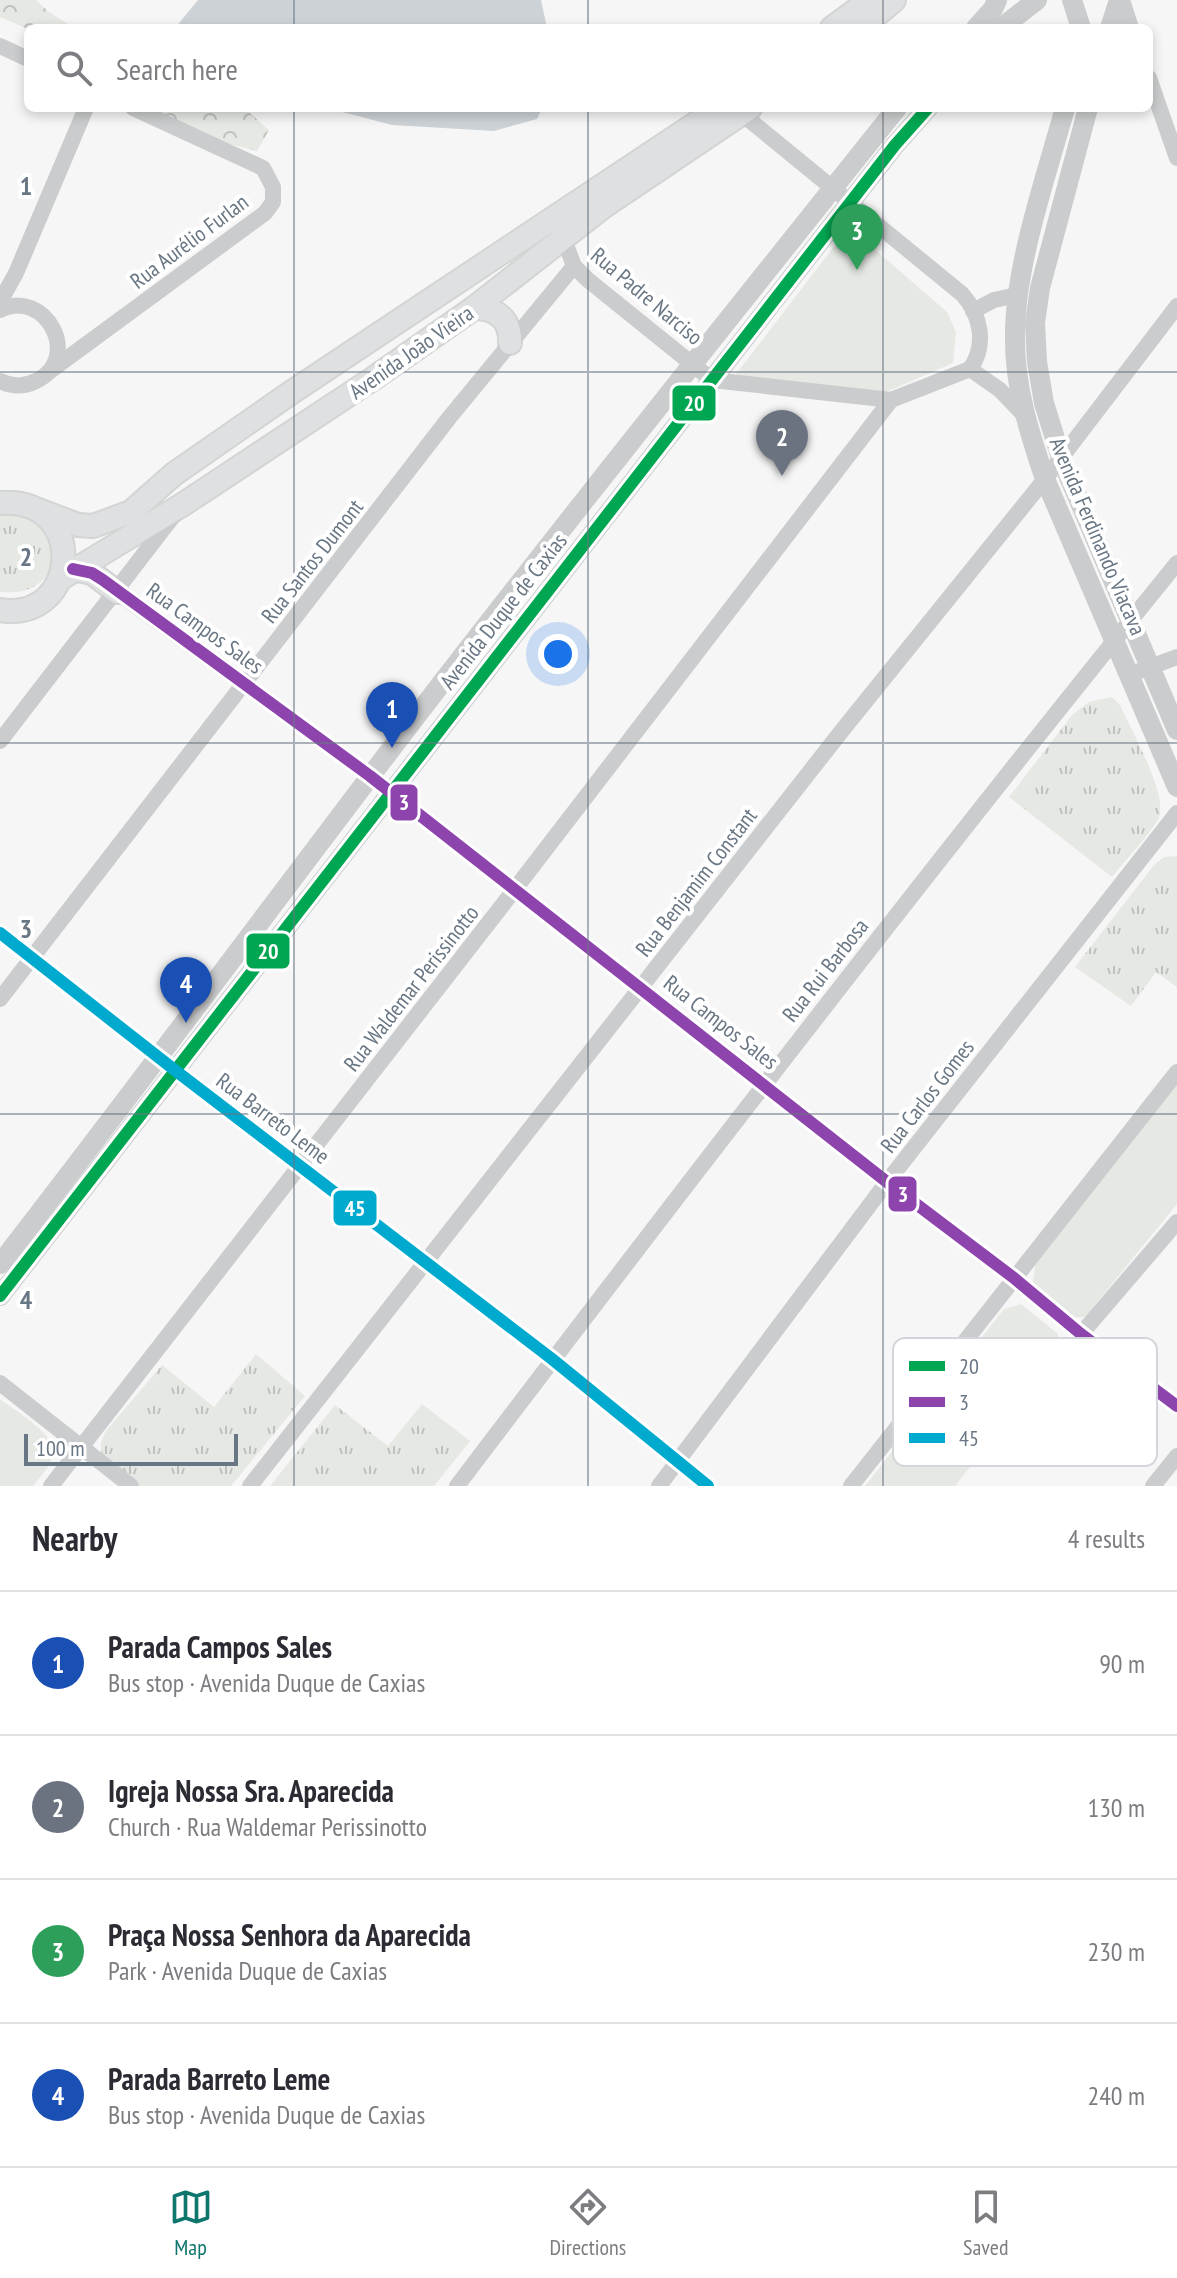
<!DOCTYPE html>
<meta charset="utf-8">
<style>
body{margin:0;font-family:"PT Sans Narrow",sans-serif;background:#f7f7f7;color:#2b2b33}
.scale{position:absolute;left:24px;bottom:20px;width:214px;box-sizing:border-box;padding-left:8px;border:4px solid #697683;border-top:0;font-size:22px;line-height:28px;white-space:nowrap;color:#697683;-webkit-text-stroke:6px #fff;paint-order:stroke}
.you{position:absolute;left:558px;top:654px;width:28px;height:28px;margin:-20px;border:6px solid #fff;border-radius:50%;background:#1a73e8;box-shadow:0 0 0 12px #1a73e833}
.badge{display:grid;place-items:center;width:52px;height:52px;border-radius:50%;background:#0f766e;color:#fff;font-size:26px;font-weight:700}
.pin{position:absolute;translate:-50% -66px;filter:drop-shadow(0 2px 4px #0008)}
.pin::after{content:'';position:absolute;top:42px;width:28px;height:24px;background:inherit;clip-path:polygon(0 0,100% 0,50% 100%)}
.list{margin:0;padding:0;list-style:none}
h2{display:flex;justify-content:space-between;align-items:center;height:104px;margin:0;padding:0 32px;font-size:34px}
h2 small{font-size:26px;font-weight:400;color:#7c7c81}
.list li{display:grid;grid-template-columns:52px 1fr auto;gap:24px;align-items:center;box-sizing:border-box;height:144px;padding:0 32px;border-top:2px solid #e1e1e2}
.list b{display:block;font-size:30px;white-space:nowrap}
.list p{margin:0;font-size:26px;white-space:nowrap;color:#7c7c81}
.list em{font-size:26px;font-style:normal;color:#7c7c81}
.icon{flex:none;width:44px;height:44px;fill:none;stroke:currentColor;stroke-width:2;stroke-linecap:round;stroke-linejoin:round}
.map{position:relative;flex:none;width:1177px;height:1486px;overflow:hidden}
.search{position:absolute;background:#fff;box-shadow:0 4px 12px #0003;left:24px;right:24px;top:24px;height:88px;display:flex;align-items:center;gap:20px;box-sizing:border-box;padding:0 28px;border-radius:12px;color:#7c7c81;font-size:30px}
.sheet{height:680px;background:#fff}
nav{display:flex;justify-content:space-around;align-items:center;box-sizing:border-box;height:112px;border-top:2px solid #e1e1e2;background:#fff;font-size:22px;color:#7c7c81}
nav a{display:grid;justify-items:center;gap:4px}
nav .on{color:#0f766e}
.map>svg:first-child{display:block}
</style>
<div class="map">
<svg width="1177" height="1486" viewBox="0 0 1177 1486">
<defs>
<pattern id="grass-tufts" width="24" height="20" patternUnits="userSpaceOnUse" patternTransform="scale(2)"><rect width="24" height="20" fill="#e5e8e3"/><path d="M3 7l-1-3M5 7V3M7 7l1-3M15 17l-1-3M17 17v-4M19 17l1-3" fill="none" stroke="#bec1bd"/></pattern>
<pattern id="forest-crowns" width="20" height="18" patternUnits="userSpaceOnUse" patternTransform="scale(2)"><rect width="20" height="18" fill="#e5e8e3"/><path d="M2 6a3 3 0 1 1 6 0M12 15a3 3 0 1 1 6 0" fill="none" stroke="#bec1bd"/></pattern>
</defs>
<rect width="100%" height="100%" fill="#f6f6f6"/>
<g fill="url(#grass-tufts)">
<path d="M14,506L48,524L55,562C43,587 27,594 0,592V509Z"/>
<path d="M1112,697L1120,705C1130,728 1168,794 1159,817C1153,832 1123,862 1112,877L1009,797L1072,715L1089,702Z"/>
<polygon points="1177,856 1177,987 1156,972 1131,1006 1075,967 1154,865 1164,857"/>
<polygon points="256,1354 305,1396 231,1486 132,1486 102,1459 101,1442 106,1431 162,1365 214,1407"/>
<polygon points="422,1404 470,1441 434,1486 270,1486 335,1405 388,1446"/>
</g>
<g fill="url(#forest-crowns)">
<polygon points="0,0 36,0 49,12 74,28 28,29 0,17"/>
<polygon points="131,108 244,108 269,130 257,151 185,132"/>
</g>
<g fill="#e5e8e3">
<polygon points="849,227 947,312 956,332 953,363 886,392 733,378"/>
<polygon points="1177,1085 1177,1204 1085,1317 1067,1318 1032,1293 1035,1265"/>
<polygon points="1021,1304 1058,1334 1058,1354 955,1486 865,1486 1004,1309"/>
<path d="M0,1399C14,1410 56,1434 53,1453C52,1465 40,1477 33,1486H0Z"/>
</g>
<g fill="#cdd2d6">
<polygon points="198,0 541,0 547,28 175,28"/>
<polygon points="327,108 542,108 537,119 494,131 392,125"/>
</g>
<g fill="none" stroke-linecap="round" stroke-linejoin="round">
<defs>
<g id="secondary">
<polyline points="832,28 870,0"/>
<polyline points="861,28 894,0"/>
<path d="M474,308C497,308 511,320 510,343"/>
<path d="M0,503C88,496 81,623 0,610"/>
<polyline points="38,510 78,525 93,526 131,512 174,474 292,392 719,108"/>
<polyline points="73,569 92,573 117,592"/>
<polyline points="60,579 182,505 374,378 474,308 603,207 750,108"/>
</g>
</defs>
<use href="#secondary" stroke="#d3d4d4" stroke-width="26"/>
<g stroke="#cbcccd" stroke-width="16">
<polyline points="1122,0 1131,28"/>
<polyline points="0,46 28,59"/>
<polyline points="1149,78 1177,158"/>
<path d="M742,114L962,294C981,315 987,345 970,369"/>
<polyline points="563,237 574,266 588,280 712,380 891,400 970,369"/>
<polyline points="0,302 16,273 86,108"/>
<path d="M0,310C46,287 83,359 36,381C24,387 12,387 0,381"/>
<polyline points="973,311 994,300 1017,295"/>
<polyline points="970,369 1000,390 1024,415"/>
<polyline points="50,371 265,213 273,202 273,187 263,168 133,108"/>
<polyline points="117,592 370,776 887,1182 1014,1278 1081,1334 1177,1406"/>
<polyline points="1129,675 1177,657"/>
<polyline points="0,741 177,511"/>
<polyline points="0,933 176,1071 552,1359 708,1486"/>
<polyline points="0,999 449,418 574,266"/>
<polyline points="1081,1334 1177,1222"/>
<polyline points="0,1383 131,1486"/>
<polyline points="51,1486 515,889 891,400"/>
<polyline points="250,1486 844,728 1045,479 1177,306"/>
<path d="M457,1486C693,1175 931,866 1177,563"/>
<polyline points="659,1486 887,1182 1177,813"/>
<polyline points="851,1486 1177,1072"/>
<polyline points="1153,1486 1177,1456"/>
</g>
<g stroke="#cbcccd" stroke-width="20">
<polyline points="1072,0 1081,28"/>
<polyline points="976,28 993,9 997,0"/>
<polyline points="1001,28 1037,0"/>
<polyline points="1110,28 1119,0"/>
<path d="M1065,108C1046,177 1015,265 1015,335C1014,385 1029,432 1045,479L1177,787"/>
<polyline points="1088,108 1040,288 1035,323 1037,362 1044,403 1061,458 1177,730"/>
<path d="M0,1264C125,1103 246,940 369,778C541,552 720,330 897,108"/>
<polyline points="0,1296 712,380 895,145 928,108"/>
</g>
<use href="#secondary" stroke="#dfe0e1" stroke-width="22"/>
<defs>
<polyline id="bus-1" points="0,1296 712,380 895,145 928,108"/>
<polyline id="bus-2" points="73,569 92,573 103,580 370,776 887,1182 1014,1278 1081,1334 1177,1406"/>
<polyline id="bus-3" points="0,933 176,1071 552,1359 708,1486"/>
</defs>
<use href="#bus-1" stroke="#fff" stroke-width="18"/>
<use href="#bus-2" stroke="#fff" stroke-width="18"/>
<use href="#bus-3" stroke="#fff" stroke-width="18"/>
<use href="#bus-1" stroke="#00a651" stroke-width="12"/>
<use href="#bus-2" stroke="#8e44ad" stroke-width="12"/>
<use href="#bus-3" stroke="#00a9ce" stroke-width="12"/>
</g>
<path fill="none" stroke="#697683" stroke-width="2" stroke-opacity="0.55" d="M294,0V28M588,0V28M883,0V28M294,108V1486M588,108V1486M883,108V1486M0,372H1177M0,743H1177M0,1114H1177"/>
<g text-anchor="middle" stroke-width="8" stroke-linejoin="round" paint-order="stroke">
<g font-size="22" fill="#697683" stroke="#fff">
<text transform="translate(189 241) rotate(-37)" y="8">Rua Aurélio Furlan</text>
<text transform="translate(647 296) rotate(40)" y="8">Rua Padre Narciso</text>
<text transform="translate(411 352) rotate(-35)" y="8">Avenida João Vieira</text>
<text transform="translate(1098 536) rotate(67)" y="8">Avenida Ferdinando Viacava</text>
<text transform="translate(312 561) rotate(-52)" y="8">Rua Santos Dumont</text>
<text transform="translate(503 611) rotate(-52)" y="8">Avenida Duque de Caxias</text>
<text transform="translate(205 628) rotate(36)" y="8">Rua Campos Sales</text>
<text transform="translate(696 882) rotate(-52)" y="8">Rua Benjamim Constant</text>
<text transform="translate(825 970) rotate(-52)" y="8">Rua Rui Barbosa</text>
<text transform="translate(411 988) rotate(-52)" y="8">Rua Waldemar Perissinotto</text>
<text transform="translate(721 1022) rotate(38)" y="8">Rua Campos Sales</text>
<text transform="translate(927 1096) rotate(-52)" y="8">Rua Carlos Gomes</text>
<text transform="translate(273 1118) rotate(37)" y="8">Rua Barreto Leme</text>
</g>
</g>
<rect x="893" y="1338" width="264" height="128" rx="12" fill="#fff" stroke="#d2d6da" stroke-width="2"/>
<rect x="909" y="1361" width="36" height="10" fill="#00a651"/>
<rect x="909" y="1397" width="36" height="10" fill="#8e44ad"/>
<rect x="909" y="1433" width="36" height="10" fill="#00a9ce"/>
<g font-size="22" fill="#697683">
<text x="959" y="1374">20</text>
<text x="959" y="1410">3</text>
<text x="959" y="1446">45</text>
</g>
<g font-size="26" text-anchor="middle" font-weight="bold" fill="#697683" stroke="#fff" stroke-width="8" stroke-linejoin="round" paint-order="stroke">
<text x="26" y="195">1</text>
<text x="26" y="566">2</text>
<text x="26" y="938">3</text>
<text x="26" y="1309">4</text>
</g>
<g stroke="#fff" stroke-width="3">
<rect x="671" y="384" width="46" height="38" rx="8" fill="#00a651"/>
<rect x="389" y="783" width="30" height="39" rx="8" fill="#8e44ad"/>
<rect x="245" y="932" width="46" height="38" rx="8" fill="#00a651"/>
<rect x="887" y="1175" width="31" height="38" rx="8" fill="#8e44ad"/>
<rect x="332" y="1189" width="46" height="38" rx="8" fill="#00a9ce"/>
</g>
<g font-size="22" text-anchor="middle" font-weight="bold" fill="#fff">
<text x="694" y="411">20</text>
<text x="404" y="810">3</text>
<text x="268" y="959">20</text>
<text x="903" y="1202">3</text>
<text x="355" y="1216">45</text>
</g>
</svg>
<div class="scale">100 m</div>
<div class="you"></div>
<div class="pin badge" style="left:392px;top:748px;background:#1a4fb4">1</div>
<div class="pin badge" style="left:782px;top:476px;background:#6b7280">2</div>
<div class="pin badge" style="left:857px;top:270px;background:#2e9e5b">3</div>
<div class="pin badge" style="left:186px;top:1023px;background:#1a4fb4">4</div>
<div class="search"><svg class="icon" aria-label="search" viewBox="0 0 24 24"><circle cx="10" cy="10" r="6"/><path d="M15 15l6 6"/></svg>Search here</div>
</div>
<section class="sheet">
<h2>Nearby<small>4 results</small></h2>
<ul class="list">
<li><span class="badge" style="background:#1a4fb4">1</span><div><b>Parada Campos Sales</b><p>Bus stop · Avenida Duque de Caxias</p></div><em>90 m</em></li>
<li><span class="badge" style="background:#6b7280">2</span><div><b>Igreja Nossa Sra. Aparecida</b><p>Church · Rua Waldemar Perissinotto</p></div><em>130 m</em></li>
<li><span class="badge" style="background:#2e9e5b">3</span><div><b>Praça Nossa Senhora da Aparecida</b><p>Park · Avenida Duque de Caxias</p></div><em>230 m</em></li>
<li><span class="badge" style="background:#1a4fb4">4</span><div><b>Parada Barreto Leme</b><p>Bus stop · Avenida Duque de Caxias</p></div><em>240 m</em></li>
</ul>
</section>
<nav>
<a class="on"><svg class="icon" aria-label="map" viewBox="0 0 24 24"><path d="M3 6l6-2 6 2 6-2v14l-6 2-6-2-6 2zM9 4v14M15 6v14"/></svg>Map</a>
<a><svg class="icon" aria-label="directions" viewBox="0 0 24 24"><path d="M12 3l9 9-9 9-9-9zM9 14v-3h6M13 9l2 2-2 2"/></svg>Directions</a>
<a><svg class="icon" aria-label="saved" viewBox="0 0 24 24"><path d="M7 4h10v16l-5-4-5 4z"/></svg>Saved</a>
</nav>
